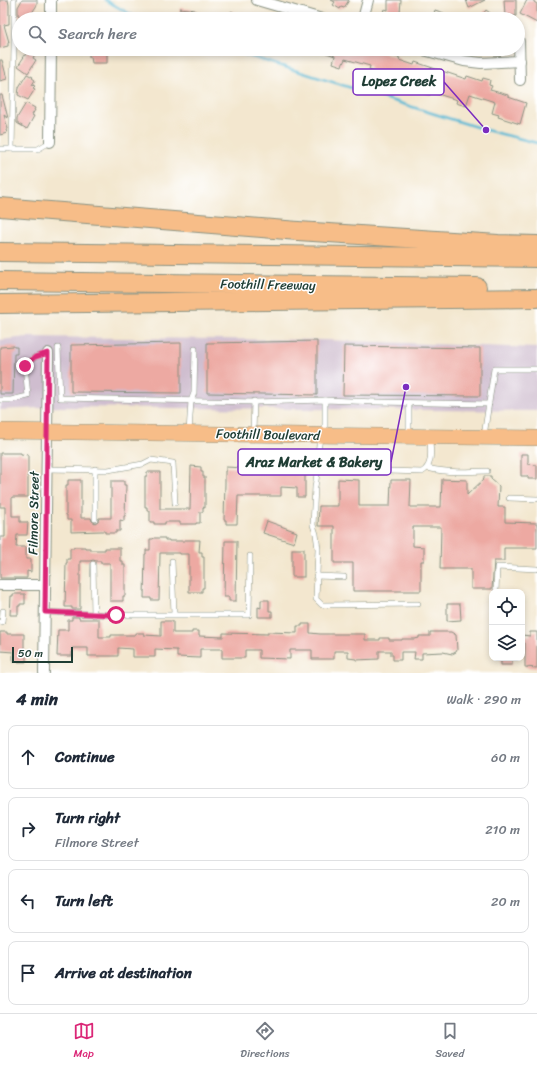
<!DOCTYPE html>
<meta charset="utf-8">
<style>
body{margin:0;font-family:Sriracha,sans-serif;background:#f2f2f3;color:#1f2937}
.controls{position:absolute;right:12px;bottom:12px;display:grid;overflow:hidden;border-radius:8px;box-shadow:0 2px 6px #0003}
.controls button{width:36px;height:36px;display:grid;place-items:center;padding:0;border:0;border-bottom:1px solid #e0e1e3;background:#fff;color:#1f2937;font:20px sans-serif}
.scale{position:absolute;left:12px;bottom:10px;width:61px;box-sizing:border-box;padding-left:4px;border:2px solid #1f3d34;border-top:0;font-size:11px;line-height:14px;white-space:nowrap;color:#1f3d34;-webkit-text-stroke:3px #fff;paint-order:stroke}
.stop{position:absolute;width:12px;height:12px;margin:-9px;border:3px solid #db2777;border-radius:50%;background:#fff}
.stop.end{background:#db2777;border-color:#fff;box-shadow:0 1px 4px #0008}
.list{margin:0;padding:0;list-style:none}
h2{display:flex;justify-content:space-between;align-items:center;height:52px;margin:0;padding:0 16px;font-size:17px}
h2 small{font-size:13px;font-weight:400;color:#747a83}
.list li{display:grid;grid-template-columns:26px 1fr auto;gap:12px;align-items:center;box-sizing:border-box;height:64px;margin:0 8px 8px;padding:0 8px;border:1px solid #e0e1e3;border-radius:8px}
.list b{display:block;font-size:15px;white-space:nowrap}
.list p{margin:0;font-size:13px;white-space:nowrap;color:#747a83}
.list em{font-size:13px;font-style:normal;color:#747a83}
.icon{flex:none;width:22px;height:22px;fill:none;stroke:currentColor;stroke-width:2;stroke-linecap:round;stroke-linejoin:round}
.map{position:relative;flex:none;width:537px;height:673px;overflow:hidden}
.search{position:absolute;background:#fff;box-shadow:0 2px 6px #0003;left:12px;right:12px;top:12px;height:44px;display:flex;align-items:center;gap:10px;box-sizing:border-box;padding:0 14px;border-radius:22px;color:#747a83;font-size:15px}
.sheet{height:340px;background:#fff}
nav{display:flex;justify-content:space-around;align-items:center;box-sizing:border-box;height:56px;border-top:1px solid #e0e1e3;background:#fff;font-size:11px;color:#747a83}
nav a{display:grid;justify-items:center;gap:2px}
nav .on{color:#db2777}
.map>svg:first-child{display:block}
</style>
<div class="map">
<svg width="537" height="673" viewBox="0 0 537 673">
<rect width="100%" height="100%" fill="#fff"/>
<filter id="ink" filterUnits="userSpaceOnUse"><feTurbulence type="fractalNoise" baseFrequency=".025" numOctaves="2"/><feDisplacementMap in="SourceGraphic" scale="8" xChannelSelector="R" yChannelSelector="G"/><feConvolveMatrix kernelMatrix="1 2 1 2 8 2 1 2 1" color-interpolation-filters="sRGB"/></filter>
<filter id="wash" filterUnits="userSpaceOnUse"><feTurbulence type="fractalNoise" baseFrequency=".012" numOctaves="4" result="noise"/><feDisplacementMap in="SourceGraphic" scale="16" xChannelSelector="R" yChannelSelector="G"/><feGaussianBlur stdDeviation="0.9" result="paint"/><feColorMatrix in="noise" values="0 0 0 0 0 0 0 0 0 0 0 0 0 0 0 0 0 1.4 0 .05"/><feComposite in="paint" operator="in"/></filter>
<g filter="url(#wash)">
<rect width="100%" height="100%" fill="#f3e7cf"/>
<polygon fill="#cfbdcf" points="27,337 325,340 537,348 537,411 60,407 0,410 0,340"/>
<g fill="none" stroke-linecap="round" stroke-linejoin="round">
<g stroke="#56b9d5" stroke-width="2.5">
<polyline points="105,0 139,19"/>
<polyline points="227,49 486,130 537,143"/>
</g>
</g>
<g id="blocks">
<g fill="#eda9a2">
<polygon points="0,0 8,0 9,5 9,24 4,25 9,42 8,43 8,46 0,48"/>
<polygon points="22,0 37,0 37,5 28,19 25,19 18,15 18,7"/>
<polygon points="331,0 349,0 344,8 341,7 340,9 333,5 335,2"/>
<polygon points="388,0 401,0 400,13 413,17 413,19 384,19 385,17 382,16 384,9 388,10"/>
<polygon points="466,0 485,0 469,8"/>
<polygon points="504,0 516,0 516,16 505,16"/>
<polygon points="527,0 534,0 534,2 537,4 537,23 520,14"/>
<polygon points="180,8 195,10 195,12 198,12 197,19 181,19 181,18 179,18"/>
<polygon points="435,10 444,13 442,19 432,19"/>
<polygon points="486,10 498,19 479,19"/>
<polygon points="232,11 239,19 222,19"/>
<polygon points="29,49 35,54 33,58 36,60 28,73 18,66"/>
<polygon points="89,49 107,49 107,63 92,63 91,57 89,57"/>
<polygon points="318,49 370,49 400,58 399,60 414,65 415,62 466,79 467,76 482,81 483,78 490,80 489,85 492,86 490,90 508,95 508,97 526,103 520,124 498,117 499,115 492,113 495,102 470,94 466,106 456,103 457,100 431,92 430,95 420,92 421,90 404,84 401,82 401,81 386,77 387,76 369,70 370,66 345,59 342,66 333,63 335,56 318,50"/>
<polygon points="0,60 2,60 7,79 0,81"/>
<polygon points="27,74 33,77 32,78 35,80 32,85 35,86 33,88 35,89 28,100 18,95 19,87"/>
<polygon points="0,95 2,95 8,118 4,115 8,129 6,130 7,133 0,135"/>
<polygon points="26,103 35,108 34,110 35,110 32,115 34,116 27,129 17,123 17,118"/>
<polygon points="317,341 317,395 207,393 207,343"/>
<polygon points="181,343 181,393 71,392 71,345"/>
<polygon points="14,346 14,347 17,347 17,354 14,354 13,394 0,394 0,347"/>
<polygon points="344,346 480,348 480,396 343,395"/>
<polygon points="0,453 21,453 21,454 28,455 28,497 12,497 12,516 20,516 20,522 28,522 27,535 17,535 16,547 26,547 26,559 31,559 31,572 27,571 27,578 0,578 0,537 5,537 5,507 0,507"/>
<polygon points="521,454 528,454 528,464 537,465 537,479 528,479 528,476 521,476"/>
<polygon points="293,455 307,455 307,468 305,468 305,497 297,497 297,488 281,487 281,496 238,496 237,524 226,524 226,520 224,520 225,483 225,471 226,471 226,467 244,468 244,463 292,464"/>
<polygon points="191,466 201,467 201,472 203,472 203,477 205,477 205,508 203,507 203,512 200,512 200,523 196,523 196,524 180,524 180,522 165,522 165,524 154,524 154,522 150,522 150,511 147,511 147,507 145,507 145,476 147,476 147,472 160,472 160,509 190,509"/>
<polygon points="484,476 491,476 491,479 499,486 498,507 505,507 505,522 537,523 537,548 504,548 504,561 494,561 492,589 471,589 471,569 440,569 441,527 413,527 413,546 424,547 424,561 421,561 421,591 353,591 353,563 334,563 334,526 318,526 319,506 338,506 338,479 359,480 359,506 390,506 391,480 411,480 410,507 441,507 442,479 467,480 467,495 484,479"/>
<polygon points="68,480 81,480 81,518 91,518 92,521 95,523 98,521 99,518 111,518 111,481 124,481 124,485 126,485 125,516 124,516 124,521 120,520 120,531 116,531 116,533 105,533 105,531 101,531 71,532 71,520 67,520 67,515 66,515 66,485 68,485"/>
<polygon points="267,521 297,532 294,543 263,533"/>
<polygon points="154,538 165,538 165,540 169,540 169,541 184,541 185,540 200,540 199,552 202,552 202,557 204,557 204,588 202,588 202,592 189,592 189,554 180,554 180,553 160,553 159,600 151,600 151,598 144,598 145,554 146,554 146,550 150,550 150,539 153,539"/>
<polygon points="225,541 237,541 236,601 229,601 229,597 224,597"/>
<polygon points="74,547 85,547 85,548 90,548 90,550 105,550 105,548 120,548 120,561 123,561 123,565 125,565 125,596 123,596 123,601 110,601 110,563 101,563 101,561 96,561 93,560 90,561 80,561 80,609 72,609 72,607 65,607 66,563 67,563 67,559 70,559 70,548 74,548"/>
<rect x="292" y="549" width="12" height="28"/>
<polygon points="13,594 25,594 25,604 20,604 20,606 18,606 18,615 10,615 11,596 13,596"/>
<polygon points="261,600 269,600 269,611 272,611 272,617 258,617 258,607 261,608"/>
<polygon points="447,604 460,604 461,620 447,621"/>
<polygon points="72,617 79,617 79,619 99,619 99,637 111,637 111,635 136,635 136,633 144,633 144,635 161,636 161,621 173,621 173,633 192,633 192,631 199,631 199,636 223,637 223,633 268,634 268,632 297,633 297,626 302,626 302,624 310,624 310,633 320,634 365,634 365,640 380,640 380,638 389,638 389,640 402,640 402,639 415,639 419,638 419,636 430,636 430,632 451,632 456,635 457,650 456,652 452,654 443,652 422,653 422,659 414,659 415,652 401,652 401,660 393,660 393,655 391,655 391,651 379,651 379,659 356,660 356,659 348,658 348,651 334,651 334,659 312,659 312,650 290,650 290,659 259,658 259,650 245,650 245,658 222,658 222,649 200,649 200,658 177,657 177,650 155,649 155,657 133,657 133,649 118,648 118,656 88,656 88,648 72,648 72,656 57,656 58,630 68,630 68,620 72,620"/>
<polygon points="0,632 7,632 7,634 24,634 24,653 26,653 26,662 13,662 13,652 0,651"/>
<polygon points="530,632 537,632 537,668 525,667 525,643 522,643 522,635 530,636"/>
<rect x="501" y="658" width="11" height="7"/>
</g>
</g>
</g>
<g filter="url(#ink)">
<use href="#blocks" fill-opacity="0" stroke="#899282" stroke-width="1"/>
<g fill="none" stroke-linecap="round" stroke-linejoin="round">
<defs>
<g id="lane">
<polyline points="0,149 38,149 50,142"/>
<polyline points="12,149 14,47 14,0"/>
<polyline points="58,348 60,398 255,402 325,400 377,402 489,404"/>
<polyline points="0,400 11,400 28,396 25,366 35,357 48,353"/>
<polyline points="189,432 191,401 194,393 195,349"/>
<polyline points="253,433 254,401"/>
<polyline points="325,434 325,400"/>
<polyline points="409,435 409,403"/>
<polyline points="484,436 494,369 537,369"/>
<path d="M320,437C319,447 315,462 323,469L422,472C434,465 430,449 430,437"/>
<polyline points="322,468 317,474 315,487 313,525 316,534 318,549 316,599 322,605 418,604"/>
<path d="M427,468C447,473 467,472 487,471"/>
<polyline points="47,469 108,470 143,464 151,460 173,463 175,503"/>
<polyline points="95,469 95,519"/>
<polyline points="509,498 537,499"/>
<polyline points="172,561 174,614"/>
<polyline points="93,564 94,615"/>
<polyline points="316,576 344,577"/>
<polyline points="496,592 497,567 537,569"/>
<polyline points="45,612 116,615 249,615 250,556"/>
<polyline points="0,622 2,622 3,611"/>
</g>
<g id="street">
<polyline points="257,0 322,19"/>
<polyline points="51,19 51,0"/>
<polyline points="363,19 368,0"/>
<polyline points="519,41 520,80"/>
<polyline points="420,49 464,61 481,63 520,61"/>
<polyline points="50,142 51,49"/>
<polyline points="0,585 45,585"/>
<polyline points="44,673 48,353"/>
</g>
<polyline id="primary" points="0,431 537,438"/>
<g id="highway">
<polyline points="0,207 298,231 498,244 537,245"/>
<polyline points="0,252 537,258"/>
<polyline points="0,281 477,287"/>
<polyline points="0,304 537,298"/>
</g>
</defs>
<use href="#lane" stroke="#899282" stroke-width="6"/>
<use href="#street" stroke="#899282" stroke-width="12"/>
<use href="#primary" stroke="#899282" stroke-width="16"/>
<use href="#highway" stroke="#899282" stroke-width="20"/>
<use href="#lane" stroke="#fff" stroke-width="5"/>
<use href="#street" stroke="#fff" stroke-width="10"/>
<use href="#primary" stroke="#f7bd88" stroke-width="15"/>
<use href="#highway" stroke="#f7bd88" stroke-width="18"/>
</g>
</g>
<g fill="none" stroke-linecap="round" stroke-linejoin="round" filter="url(#ink)">
<polyline stroke="#db2777" stroke-width="5" points="25,366 35,357 48,353 45,612 116,615"/>
</g>
<g text-anchor="middle" stroke-width="3" stroke-linejoin="round" paint-order="stroke">
<g font-size="13" fill="#1f3d34" stroke="#fff">
<text transform="translate(268 284) rotate(1)" y="5">Foothill Freeway</text>
<text transform="translate(268 434) rotate(1)" y="5">Foothill Boulevard</text>
<text transform="translate(33 513) rotate(-89)" y="5">Filmore Street</text>
</g>
</g>
<path fill="none" stroke="#7b2cbf" stroke-width="1.5" d="M486 130L444 82M406 387L391 462"/>
<g fill="#7b2cbf" stroke="#fff" stroke-width="1.5">
<circle cx="486" cy="130" r="4"/>
<circle cx="406" cy="387" r="4"/>
</g>
<g fill="#fff" stroke="#7b2cbf" stroke-width="1.5">
<rect x="353" y="69" width="91" height="26" rx="4"/>
<rect x="238" y="449" width="153" height="26" rx="4"/>
</g>
<g font-size="14" text-anchor="middle" font-weight="bold" fill="#1f3d34">
<text x="399" y="86">Lopez Creek</text>
<text x="314" y="467">Araz Market &amp; Bakery</text>
</g>
</svg>
<div class="controls">
<button><svg class="icon" aria-label="locate" viewBox="0 0 24 24"><circle cx="12" cy="12" r="6"/><path d="M12 2v4M12 18v4M2 12h4M18 12h4"/></svg></button>
<button><svg class="icon" aria-label="layers" viewBox="0 0 24 24"><path d="M12 4l9 5-9 5-9-5zM3 14l9 5 9-5"/></svg></button>
</div>
<div class="scale">50 m</div>
<div class="stop" style="left:116px;top:615px"></div>
<div class="stop end" style="left:25px;top:366px"></div>
<div class="search"><svg class="icon" aria-label="search" viewBox="0 0 24 24"><circle cx="10" cy="10" r="6"/><path d="M15 15l6 6"/></svg>Search here</div>
</div>
<section class="sheet">
<h2>4 min<small>Walk · 290 m</small></h2>
<ul class="list">
<li><svg class="icon" aria-label="ahead" viewBox="0 0 24 24"><path d="M12 20V5M6 11l6-6 6 6"/></svg><div><b>Continue</b></div><em>60 m</em></li>
<li><svg class="icon" aria-label="right" viewBox="0 0 24 24"><path d="M7 20v-9h11M14 6l5 5-5 5"/></svg><div><b>Turn right</b><p>Filmore Street</p></div><em>210 m</em></li>
<li><svg class="icon" aria-label="left" viewBox="0 0 24 24"><path d="M17 20v-9H6M10 6l-5 5 5 5"/></svg><div><b>Turn left</b></div><em>20 m</em></li>
<li><svg class="icon" aria-label="arrive" viewBox="0 0 24 24"><path d="M6 21V4h12l-3 4 3 4H6"/></svg><div><b>Arrive at destination</b></div></li>
</ul>
</section>
<nav>
<a class="on"><svg class="icon" aria-label="map" viewBox="0 0 24 24"><path d="M3 6l6-2 6 2 6-2v14l-6 2-6-2-6 2zM9 4v14M15 6v14"/></svg>Map</a>
<a><svg class="icon" aria-label="directions" viewBox="0 0 24 24"><path d="M12 3l9 9-9 9-9-9zM9 14v-3h6M13 9l2 2-2 2"/></svg>Directions</a>
<a><svg class="icon" aria-label="saved" viewBox="0 0 24 24"><path d="M7 4h10v16l-5-4-5 4z"/></svg>Saved</a>
</nav>
